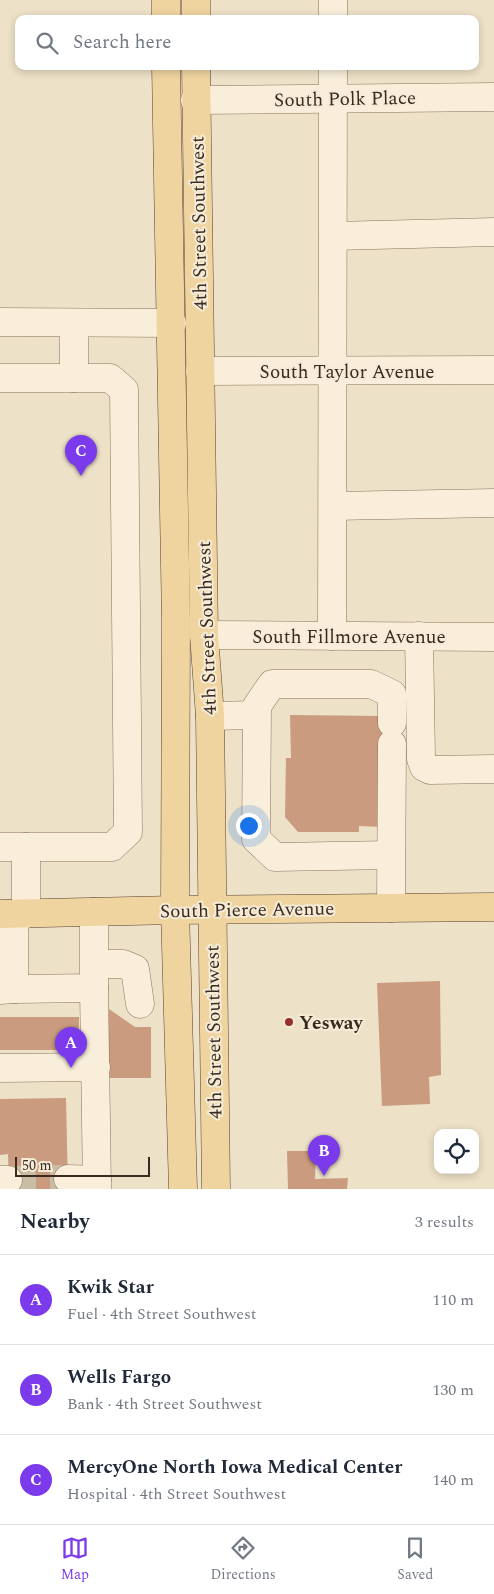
<!DOCTYPE html>
<meta charset="utf-8">
<style>
body{margin:0;font-family:Spectral,serif;background:#f6f6f7;color:#1f2937}
.controls{position:absolute;right:15px;bottom:15px;display:grid;overflow:hidden;border-radius:10px;box-shadow:0 2px 8px #0003}
.controls button{width:45px;height:45px;display:grid;place-items:center;padding:0;border:0;border-bottom:1px solid #e0e1e3;background:#fff;color:#1f2937;font:25px sans-serif}
.scale{position:absolute;left:15px;bottom:12px;width:135px;box-sizing:border-box;padding-left:5px;border:2px solid #392b20;border-top:0;font-size:14px;line-height:18px;white-space:nowrap;color:#392b20;-webkit-text-stroke:4px #f5ebd6;paint-order:stroke}
.you{position:absolute;left:248px;top:825px;width:18px;height:18px;margin:-12px;border:4px solid #fff;border-radius:50%;background:#1a73e8;box-shadow:0 0 0 8px #1a73e833}
.badge{display:grid;place-items:center;width:32px;height:32px;border-radius:50%;background:#7c3aed;color:#fff;font-size:16px;font-weight:700}
.pin{position:absolute;translate:-50% -41px;filter:drop-shadow(0 1px 2px #0008)}
.pin::after{content:'';position:absolute;top:26px;width:18px;height:15px;background:inherit;clip-path:polygon(0 0,100% 0,50% 100%)}
.list{margin:0;padding:0;list-style:none}
h2{display:flex;justify-content:space-between;align-items:center;height:65px;margin:0;padding:0 20px;font-size:21px}
h2 small{font-size:16px;font-weight:400;color:#747a83}
.list li{display:grid;grid-template-columns:32px 1fr auto;gap:15px;align-items:center;box-sizing:border-box;height:90px;padding:0 20px;border-top:1px solid #e0e1e3}
.list b{display:block;font-size:19px;white-space:nowrap}
.list p{margin:0;font-size:16px;white-space:nowrap;color:#747a83}
.list em{font-size:16px;font-style:normal;color:#747a83}
.icon{flex:none;width:28px;height:28px;fill:none;stroke:currentColor;stroke-width:2;stroke-linecap:round;stroke-linejoin:round}
.map{position:relative;flex:none;width:494px;height:1189px;overflow:hidden}
.search{position:absolute;background:#fff;box-shadow:0 2px 8px #0003;left:15px;right:15px;top:15px;height:55px;display:flex;align-items:center;gap:12px;box-sizing:border-box;padding:0 18px;border-radius:10px;color:#747a83;font-size:19px}
.sheet{height:335px;background:#fff}
nav{display:flex;justify-content:space-around;align-items:center;box-sizing:border-box;height:70px;border-top:1px solid #e0e1e3;background:#fff;font-size:14px;color:#747a83}
nav a{display:grid;justify-items:center;gap:2px}
nav .on{color:#7c3aed}
.map>svg:first-child{display:block}
</style>
<div class="map">
<svg width="494" height="1189" viewBox="0 0 494 1189">
<rect width="100%" height="100%" fill="#ede1c7"/>
<g fill="#ca9b7e">
<polygon points="290,715 382,716 398,744 383,827 359,826 359,832 298,832 285,817 286,758 291,758"/>
<polygon points="440,981 441,1075 429,1077 430,1104 382,1106 377,983"/>
<polygon points="109,1009 135,1027 151,1027 151,1078 109,1078"/>
<rect x="0" y="1017" width="79" height="33"/>
<polygon points="66,1098 68,1189 9,1189 8,1154 0,1155 0,1099"/>
<polygon points="287,1151 316,1151 315,1179 348,1178 347,1189 288,1189"/>
</g>
<g fill="none" stroke-linecap="round" stroke-linejoin="round">
<polyline stroke="#c9bda6" stroke-width="28" stroke-dasharray="28 14" stroke-linecap="butt" points="8,1180 68,1179"/>
<defs>
<g id="minor">
<polyline points="333,19 333,0"/>
<polyline points="195,100 494,97"/>
<polyline points="333,236 494,232"/>
<polyline points="0,322 172,323"/>
<polyline points="200,371 494,370"/>
<polyline points="0,378 110,378 124,390 128,832 112,847 0,847"/>
<polyline points="74,378 74,323"/>
<polyline points="333,506 494,503"/>
<polyline points="204,635 494,637"/>
<polyline points="332,636 333,66"/>
<polyline points="419,636 421,759 424,767 430,770 494,769"/>
<polyline points="210,716 256,715"/>
<polyline points="26,847 26,914"/>
<polyline points="391,855 275,857 256,839 257,706 272,684 371,684 392,694 392,723"/>
<polyline points="391,908 392,744"/>
<polyline points="95,964 123,964 135,969 140,1004"/>
<polyline points="94,988 97,1189"/>
<polyline points="14,989 94,988 94,912"/>
<polyline points="0,990 14,989 14,914"/>
<polyline points="0,1068 96,1067"/>
<polyline points="68,1179 97,1180"/>
<polyline points="0,1180 8,1180"/>
</g>
<g id="major">
<polyline points="166,19 166,0"/>
<polyline points="196,19 196,0"/>
<polyline points="166,66 176,621 175,910 183,1189"/>
<polyline points="196,66 204,635 210,716 216,1189"/>
<polyline points="0,914 175,910 494,907"/>
</g>
</defs>
<use href="#minor" stroke="#89735d" stroke-width="29"/>
<use href="#major" stroke="#574131" stroke-width="29"/>
<use href="#minor" stroke="#f8eeda" stroke-width="28"/>
<use href="#major" stroke="#efd4a0" stroke-width="28"/>
</g>
<circle fill="#962e32" stroke="#f5ebd6" stroke-width="2" cx="289" cy="1022" r="5"/>
<g text-anchor="middle" stroke-width="4" stroke-linejoin="round" paint-order="stroke">
<g font-size="19" fill="#392b20" stroke="#f5ebd6">
<text transform="translate(345 98) rotate(-1)" y="7">South Polk Place</text>
<text transform="translate(198 223) rotate(-91)" y="7">4th Street Southwest</text>
<text x="347" y="378">South Taylor Avenue</text>
<text transform="translate(206 628) rotate(-92)" y="7">4th Street Southwest</text>
<text x="349" y="643">South Fillmore Avenue</text>
<text transform="translate(247 909) rotate(-1)" y="7">South Pierce Avenue</text>
<text transform="translate(213 1032) rotate(-91)" y="7">4th Street Southwest</text>
</g>
<g font-size="19" font-weight="bold" fill="#392b20" stroke="#f5ebd6" text-anchor="start">
<text x="299" y="1029">Yesway</text>
</g>
</g>
</svg>
<div class="controls">
<button><svg class="icon" aria-label="locate" viewBox="0 0 24 24"><circle cx="12" cy="12" r="6"/><path d="M12 2v4M12 18v4M2 12h4M18 12h4"/></svg></button>
</div>
<div class="scale">50 m</div>
<div class="you"></div>
<div class="pin badge" style="left:71px;top:1068px">A</div>
<div class="pin badge" style="left:324px;top:1176px">B</div>
<div class="pin badge" style="left:81px;top:476px">C</div>
<div class="search"><svg class="icon" aria-label="search" viewBox="0 0 24 24"><circle cx="10" cy="10" r="6"/><path d="M15 15l6 6"/></svg>Search here</div>
</div>
<section class="sheet">
<h2>Nearby<small>3 results</small></h2>
<ul class="list">
<li><span class="badge">A</span><div><b>Kwik Star</b><p>Fuel · 4th Street Southwest</p></div><em>110 m</em></li>
<li><span class="badge">B</span><div><b>Wells Fargo</b><p>Bank · 4th Street Southwest</p></div><em>130 m</em></li>
<li><span class="badge">C</span><div><b>MercyOne North Iowa Medical Center</b><p>Hospital · 4th Street Southwest</p></div><em>140 m</em></li>
</ul>
</section>
<nav>
<a class="on"><svg class="icon" aria-label="map" viewBox="0 0 24 24"><path d="M3 6l6-2 6 2 6-2v14l-6 2-6-2-6 2zM9 4v14M15 6v14"/></svg>Map</a>
<a><svg class="icon" aria-label="directions" viewBox="0 0 24 24"><path d="M12 3l9 9-9 9-9-9zM9 14v-3h6M13 9l2 2-2 2"/></svg>Directions</a>
<a><svg class="icon" aria-label="saved" viewBox="0 0 24 24"><path d="M7 4h10v16l-5-4-5 4z"/></svg>Saved</a>
</nav>
